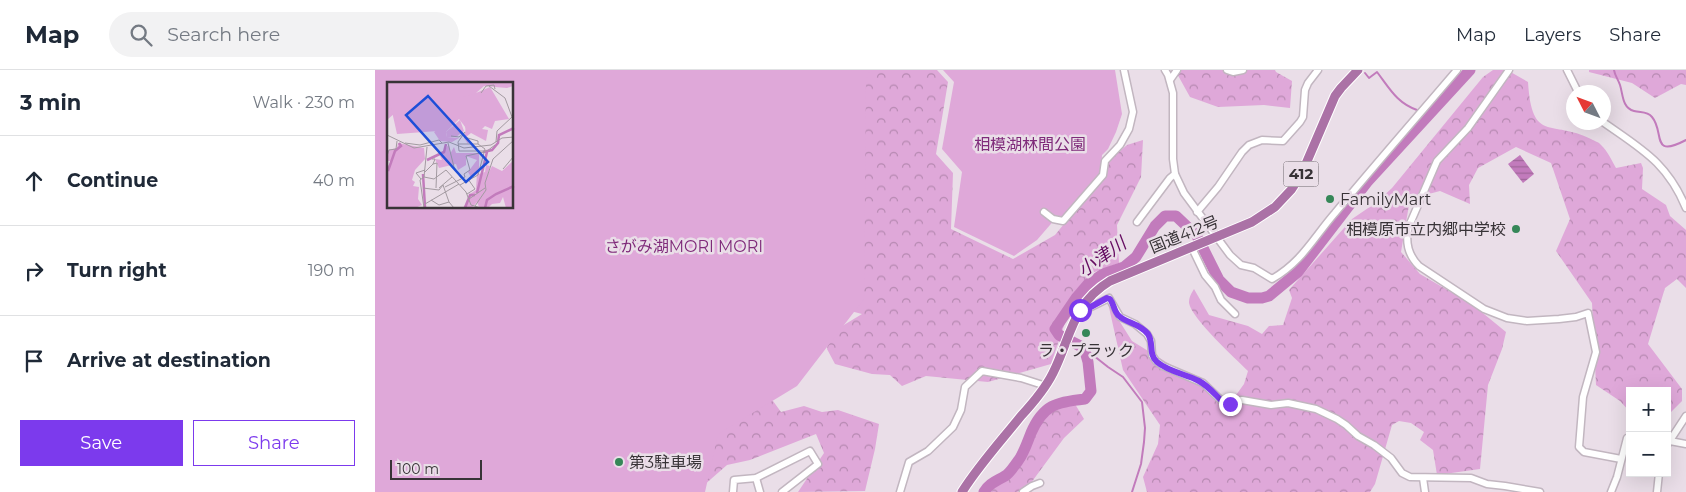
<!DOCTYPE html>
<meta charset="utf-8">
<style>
body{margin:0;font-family:Montserrat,"Noto Sans JP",sans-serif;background:#f2f2f3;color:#1f2937}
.controls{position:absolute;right:15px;bottom:15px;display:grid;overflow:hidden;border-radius:0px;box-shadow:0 5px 20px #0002}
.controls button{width:45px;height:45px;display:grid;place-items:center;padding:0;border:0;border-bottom:1px solid #e0e1e3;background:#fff;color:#1f2937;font:25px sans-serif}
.compass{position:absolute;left:1191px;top:15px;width:45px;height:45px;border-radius:50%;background:#fff;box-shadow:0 5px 20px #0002;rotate:312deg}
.scale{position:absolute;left:15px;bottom:12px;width:92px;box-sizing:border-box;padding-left:5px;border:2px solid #383337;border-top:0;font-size:14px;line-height:18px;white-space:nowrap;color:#383337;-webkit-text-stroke:4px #eadee8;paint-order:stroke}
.stop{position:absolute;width:15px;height:15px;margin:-11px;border:4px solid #7c3aed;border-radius:50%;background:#fff}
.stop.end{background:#7c3aed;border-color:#fff;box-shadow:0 1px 5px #0008}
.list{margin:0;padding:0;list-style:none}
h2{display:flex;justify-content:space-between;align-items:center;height:65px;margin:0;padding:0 20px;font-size:21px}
h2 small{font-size:16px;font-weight:400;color:#747a83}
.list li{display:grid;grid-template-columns:32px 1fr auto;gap:15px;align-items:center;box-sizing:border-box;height:90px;padding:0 20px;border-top:1px solid #e0e1e3}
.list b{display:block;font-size:19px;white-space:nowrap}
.list em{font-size:16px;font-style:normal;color:#747a83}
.actions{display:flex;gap:10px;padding:15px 20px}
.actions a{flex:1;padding:11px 0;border:1px solid #7c3aed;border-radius:0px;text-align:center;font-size:18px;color:#7c3aed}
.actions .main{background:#7c3aed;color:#fff}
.icon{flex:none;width:28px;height:28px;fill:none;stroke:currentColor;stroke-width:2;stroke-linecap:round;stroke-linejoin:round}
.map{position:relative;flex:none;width:1311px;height:422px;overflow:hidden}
header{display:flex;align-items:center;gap:30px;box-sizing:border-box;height:70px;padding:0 25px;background:#fff;border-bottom:1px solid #e0e1e3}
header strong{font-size:24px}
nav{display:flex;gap:28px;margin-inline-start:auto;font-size:18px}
.search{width:350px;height:45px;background:#f2f2f3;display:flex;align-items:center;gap:12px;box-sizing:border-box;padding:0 18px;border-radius:28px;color:#747a83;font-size:19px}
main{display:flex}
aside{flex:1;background:#fff}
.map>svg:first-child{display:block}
</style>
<header>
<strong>Map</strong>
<div class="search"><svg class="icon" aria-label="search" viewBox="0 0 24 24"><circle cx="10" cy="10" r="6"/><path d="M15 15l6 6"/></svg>Search here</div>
<nav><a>Map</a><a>Layers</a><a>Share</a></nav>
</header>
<main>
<aside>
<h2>3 min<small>Walk · 230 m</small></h2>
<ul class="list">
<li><svg class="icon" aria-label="ahead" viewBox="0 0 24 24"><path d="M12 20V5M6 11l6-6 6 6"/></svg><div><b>Continue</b></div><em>40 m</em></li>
<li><svg class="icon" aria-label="right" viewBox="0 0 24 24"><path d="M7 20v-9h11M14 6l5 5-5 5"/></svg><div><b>Turn right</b></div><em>190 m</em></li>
<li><svg class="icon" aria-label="arrive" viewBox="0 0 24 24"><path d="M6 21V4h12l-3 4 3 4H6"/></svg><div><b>Arrive at destination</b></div></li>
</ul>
<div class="actions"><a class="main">Save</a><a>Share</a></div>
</aside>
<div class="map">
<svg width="1311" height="422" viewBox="0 0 1311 422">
<defs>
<pattern id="forest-crowns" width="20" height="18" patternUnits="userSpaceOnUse" patternTransform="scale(1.25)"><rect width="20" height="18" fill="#dfa8d9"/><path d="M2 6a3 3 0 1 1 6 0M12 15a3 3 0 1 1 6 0" fill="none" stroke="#b689b1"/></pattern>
<pattern id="water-rules" width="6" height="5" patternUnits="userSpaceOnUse" patternTransform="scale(1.25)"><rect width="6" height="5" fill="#c27bbc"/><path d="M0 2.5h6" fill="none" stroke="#9f659a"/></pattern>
</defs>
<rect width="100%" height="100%" fill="#eadee8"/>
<g fill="url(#forest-crowns)">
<polygon points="480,0 562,0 573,12 561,84 578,103 576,159 638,189 680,165 728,106 731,93 752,75 768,70 766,107 742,155 744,193 717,203 701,220 676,294 613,312 551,306 527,316 515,305 497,304 460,294 452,279 454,264 487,244 464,238"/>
<polygon points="800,0 900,0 901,2 917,11 915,38 889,35 843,37 815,27"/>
<path d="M1118,0H1132L1153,12C1157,74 1176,49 1216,69C1219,71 1224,72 1226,75C1232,80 1237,91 1241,98L1266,93L1268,98L1267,119L1291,135L1295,146L1311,160V218L1302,209L1290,218L1273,274L1307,319V331L1292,346V321H1255V342L1245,331L1221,315L1217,233L1181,181L1195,149L1176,93L1141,77L1103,98L1094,115L1095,134L1065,121L1035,129L1026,182L1045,204L1098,235L1131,262L1127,279L1113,315L1105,399L1062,405L1058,380L1045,370L1049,362L1036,353L1024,351L1017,355L1000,414L995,422H772L768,407L783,374L785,355L748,300L733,233L757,271L856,332L869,314L873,301C861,289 816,248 814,233C814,227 816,224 819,219L834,245L873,256L887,264L894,256L908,255L917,228L914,220L977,149L1002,132L1017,118L1108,7Z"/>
<polygon points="1214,0 1311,0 1311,15 1306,14 1280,28 1257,13 1214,2"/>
<polygon points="398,331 406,342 429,336 447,342 463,340 504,354 500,379 490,421 423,422 449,383 441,364 375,390 352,395 328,416 283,344"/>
<path d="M700,334L709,349L689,368L653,417L642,422H616C622,413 632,409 639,401C657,383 657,353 678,338C683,335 694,335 700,334Z"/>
</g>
<g fill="#dfa8d9" fill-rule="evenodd">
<path d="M0,0H495L491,10L489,229L422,316L343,364L330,422H0ZM14,14H138V138H14Z"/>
<polygon points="568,0 740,0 747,44 741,62 733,79 727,85 726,105 690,146 681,148 662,170 639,186 579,157 587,102 567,79 579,12"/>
</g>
<polygon fill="url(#water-rules)" points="1145,85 1159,104 1148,113 1133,94"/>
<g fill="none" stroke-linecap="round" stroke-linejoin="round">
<g stroke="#c27bbc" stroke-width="2">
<path d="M1239,0C1240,6 1243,9 1245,15C1248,24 1247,38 1259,41C1266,43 1272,41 1277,47C1290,62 1275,89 1311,70"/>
<path d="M990,3L994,8L1002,2C1015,19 1022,33 1042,40"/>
<polyline points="1051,43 1054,43"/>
<polyline points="709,278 733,297 748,307 767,332 770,358 769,372 766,394 757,422"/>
</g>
<path stroke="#c27bbc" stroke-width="11" d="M609,422C614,413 622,411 630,406C635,403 639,396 643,391C649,383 652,373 656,363C668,335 681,332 710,329L716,321L713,292L709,278L684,265L680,259L701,228L713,214L728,204L749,197L761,187L780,156L790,146H801L822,166L844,210L856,222L873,228H887L894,226L923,202L993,111L1095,0"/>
<defs>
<g id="minor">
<path d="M790,0L793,5L798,23V89L800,104L809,123L855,185L866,195L879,198L897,209C927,192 939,167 960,143C1000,95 1041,48 1082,0"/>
<polyline points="852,0 858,2 868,0"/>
<path d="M1134,0L1093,58L1062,91L1034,156C1030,171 1032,184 1044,196L1109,239L1132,248L1152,251L1184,249L1201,247L1213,243L1221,282L1208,327L1204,377L1209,382L1246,389"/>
<polyline points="1192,0 1203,22"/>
<polyline points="795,10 802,0"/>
<path d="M1228,52C1266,79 1292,92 1311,138"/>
<polyline points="669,142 678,149 688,151 728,105 730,91 745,75 754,59 758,42 749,0"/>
<polyline points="822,142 843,117 867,82 874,75 887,70 908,71 925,52 928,47 930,20 933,13 943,0"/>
<polyline points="762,152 795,108 800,104"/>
<polyline points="817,178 830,205 840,217 846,230 860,244"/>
<polyline points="705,240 712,239 734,228 745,247 760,254 772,264 776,271 777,285 781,291 788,296 828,313 850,334 867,330 896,335 913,333 941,339 962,349 971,355 983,366 999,375 1016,388 1027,403 1035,407 1096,408 1112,414 1130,416 1165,422"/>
<polyline points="1295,371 1311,374"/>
<polyline points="1292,375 1311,346"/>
<polyline points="381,408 385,422"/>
<polyline points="1048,408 1050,422"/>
<polyline points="358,422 359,410 381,408 435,381 443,394 407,422"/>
<polyline points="525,422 534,392 553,381 578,357 586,340 590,317 607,301 646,308 671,316"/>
<polyline points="648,422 657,416 665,413"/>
<polyline points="1236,422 1242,407 1252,368 1255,369"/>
<polyline points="1282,422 1284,403"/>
</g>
<path id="highway" d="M587,422C604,395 626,371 646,346C658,333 670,319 678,303C696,267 697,234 735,211L877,152L900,137L916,120L927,103L960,26L966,18L983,0"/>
</defs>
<use href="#minor" stroke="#c2b6c0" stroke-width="9"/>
<use href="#highway" stroke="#fff" stroke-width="11"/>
<use href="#minor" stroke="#fff" stroke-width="6"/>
<use href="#highway" stroke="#ab72a6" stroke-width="9"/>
</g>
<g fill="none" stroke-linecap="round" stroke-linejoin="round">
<path stroke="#7c3aed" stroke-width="6" d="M705,240L712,239L732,228L735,229C739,234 739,242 744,246C751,253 764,253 773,264C779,273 773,284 782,292C794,302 811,304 824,311C835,317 841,326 850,334H855"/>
</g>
<g fill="#368758" stroke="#eadee8" stroke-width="2">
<circle cx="955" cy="129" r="5"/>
<circle cx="1141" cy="159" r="5"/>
<circle cx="711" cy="263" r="5"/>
<circle cx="244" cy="392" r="5"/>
</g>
<g text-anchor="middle" stroke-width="5" stroke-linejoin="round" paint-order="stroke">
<rect fill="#eadee8" stroke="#6d666c" stroke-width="1" x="908.5" y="91.5" width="35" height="25" rx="4"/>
<g font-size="15" font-weight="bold" fill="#383337">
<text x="926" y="109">412</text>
</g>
<g font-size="16" fill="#7f2a7a" stroke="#eadee8">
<text x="655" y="80">相模湖林間公園</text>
<text x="309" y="182">さがみ湖MORI MORI</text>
</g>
<g font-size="16" fill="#383337" stroke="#eadee8" text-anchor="start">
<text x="965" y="135">FamilyMart</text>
<text x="1131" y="165" text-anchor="end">相模原市立内郷中学校</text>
<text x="711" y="286" text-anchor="middle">ラ・プラック</text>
<text x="254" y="398">第3駐車場</text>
</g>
<g font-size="16" fill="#383337" stroke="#eadee8">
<text transform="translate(809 164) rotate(-22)" y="6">国道412号</text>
</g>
<g font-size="18" font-style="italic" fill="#650c61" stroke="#eadee8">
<text transform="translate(727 187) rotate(-35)" y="6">小津川</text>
</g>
</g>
<g transform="translate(12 12)">
<rect width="126" height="126" fill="#eadee8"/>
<path d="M0,0L126,1V4L120,6L97,4L89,11L103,5L122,37L108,39L105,47L98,44L95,47L101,48L99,59L84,51L79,55L83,58L81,62L77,56L79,46L72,37L59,50L60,55L72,56L65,60L53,59L47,50L50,48L8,31L0,38ZM11,61L37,66L38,77L28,88L25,98L28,100L26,104L32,105L31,117L35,123L28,126H0V86L4,79H0V68L10,66ZM62,62L63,72L67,65L69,71H92V92L98,90L99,83L103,84L101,92L105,84L115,89L126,79V126H119L116,115L113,121L105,122L101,126L92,125L90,120L85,126H76L83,112L89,108L90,90L84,95L81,90L90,78L79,74V83L71,88L69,82L52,86L48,77L55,78L53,74Z" fill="#dfa8d9"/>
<path d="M12,0H21L47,12L55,21L86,12L96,13L108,30L95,41L94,48L98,52L79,50L77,39L72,36L63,39L51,49L10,52L2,16L3,9ZM73,38L77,49L69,55H60L59,50Z" fill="#dfa8d9"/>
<path fill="none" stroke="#c27bbc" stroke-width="2.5" d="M96,70L105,68L111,61L112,53L127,46M40,78L57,70L59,62M1,89L8,69L14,64L12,61M36,92L38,125M90,111L100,70M78,126L83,113H88M98,126L100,118L109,112L127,104"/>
<path fill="none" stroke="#a39aa1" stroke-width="1" d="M102,4L118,16L125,35L110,49L109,60M94,11L99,4L107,3L108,7M0,53L27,66L62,60L77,66L104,63L115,56L127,55M64,54L72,55L78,50L71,60L72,69H100L108,63M77,55L91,59V62M18,61L33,63L52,58L55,61M61,61L67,85L74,96M71,62H91L98,67L91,93L73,103M40,65L37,95L47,97L59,88L79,110L84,123L94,126M0,74L2,68L9,67L10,59M46,82L50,81L49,106M116,87L127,74M38,90L46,82L48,77H45M34,97L29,91L38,88M58,105L78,95L77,92L83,88L79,74L97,70M36,106L52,108L56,103L62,120M52,106L65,95M80,112L88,107L81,97M82,117L98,106M44,118L52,123L62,120L67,126M38,122L72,102M88,124L99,108L98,101L106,77L127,58M37,126L33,98L37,95"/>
<path fill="#1d4ed8" fill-opacity="0.15" stroke="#1d4ed8" stroke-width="2.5" d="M41,14L101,80L79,100L19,33Z"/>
<rect width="126" height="126" fill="none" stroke="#383337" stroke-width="2.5"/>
</g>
</svg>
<div class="controls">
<button>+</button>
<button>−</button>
</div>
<svg class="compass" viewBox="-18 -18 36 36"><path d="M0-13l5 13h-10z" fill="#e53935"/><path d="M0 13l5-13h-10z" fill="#747a83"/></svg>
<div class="scale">100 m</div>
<div class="stop" style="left:705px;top:240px"></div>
<div class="stop end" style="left:855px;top:334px"></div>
</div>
</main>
